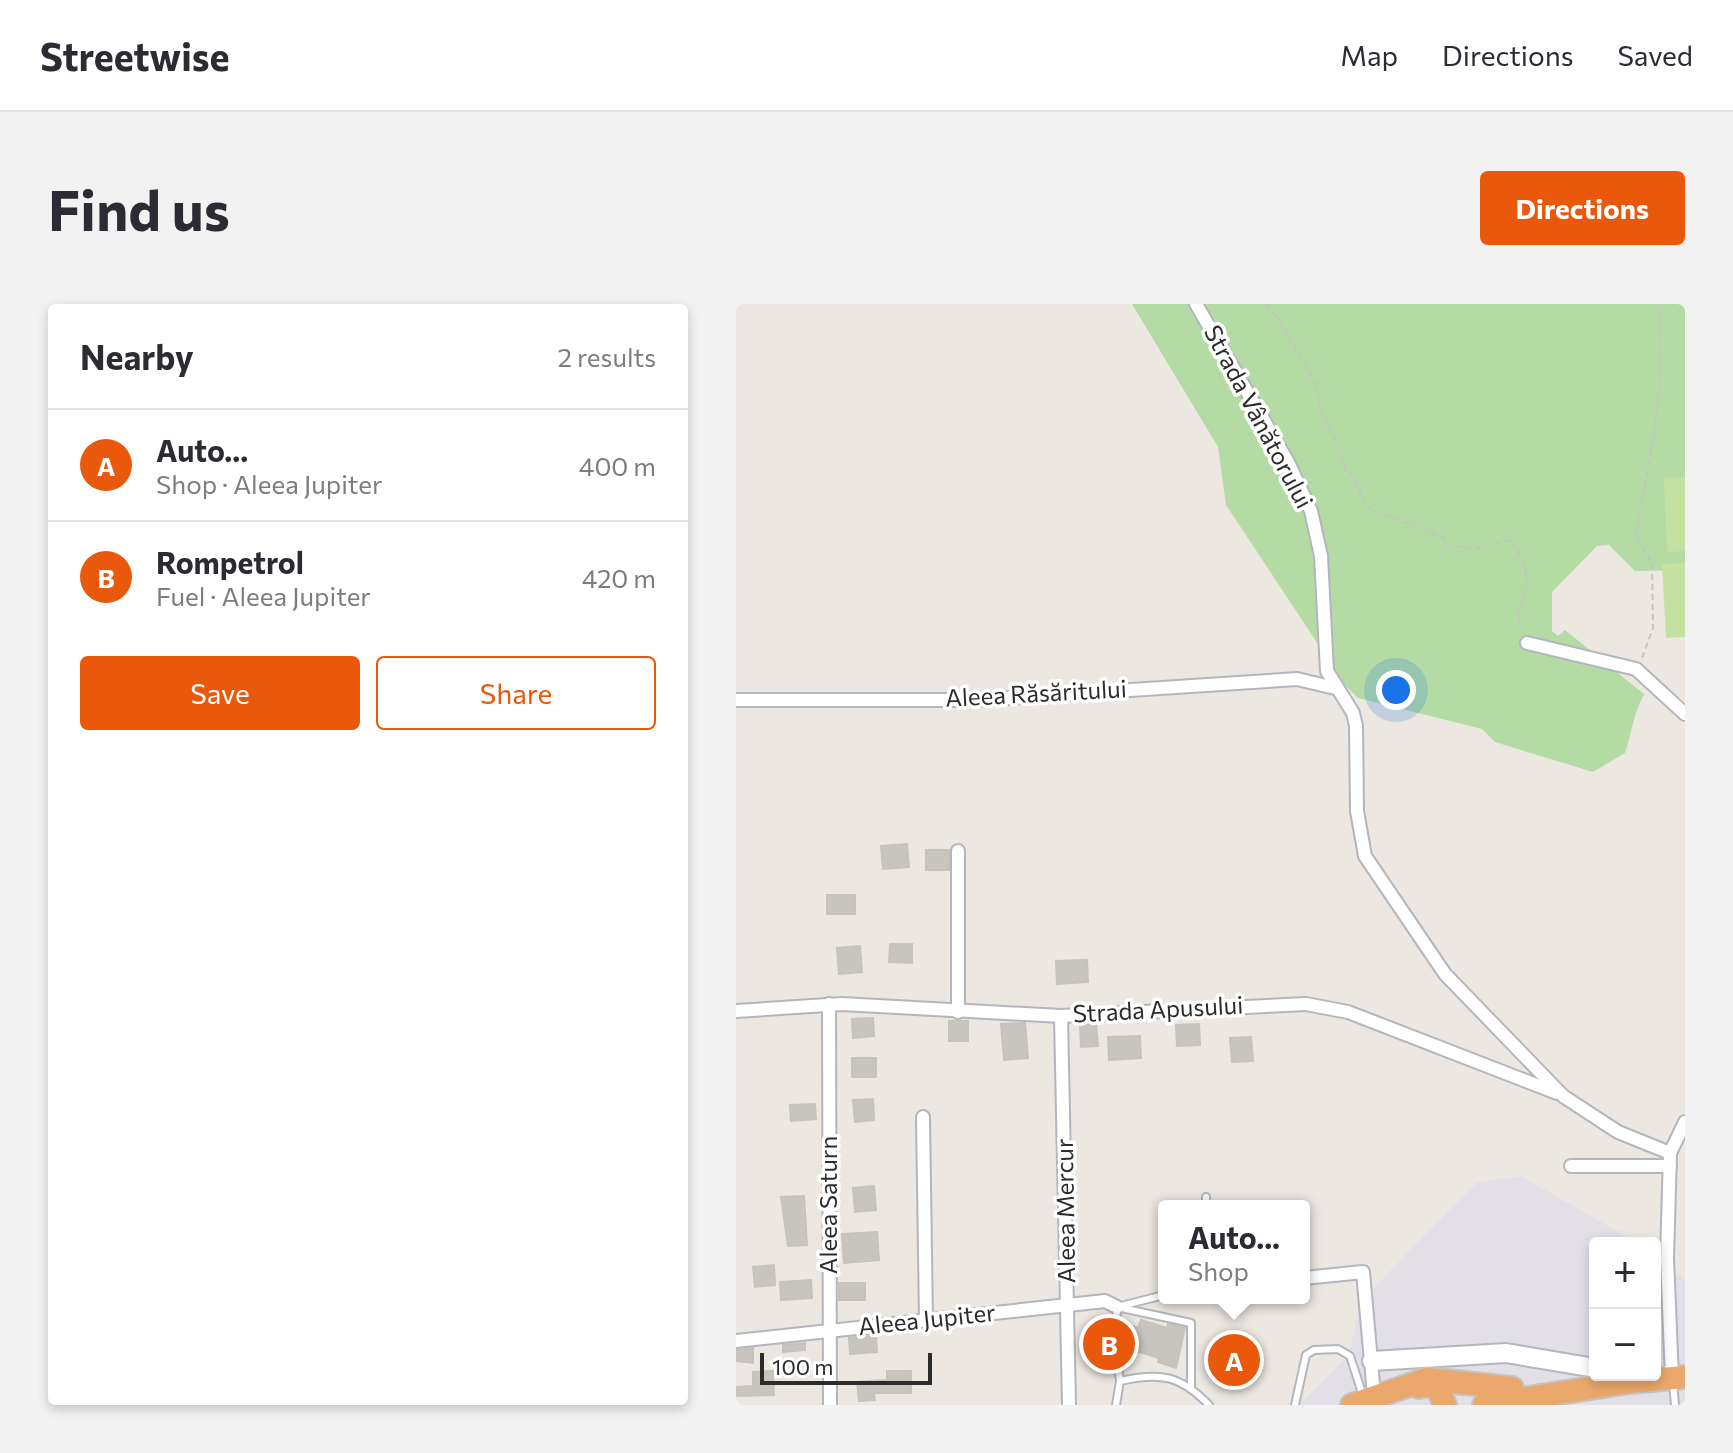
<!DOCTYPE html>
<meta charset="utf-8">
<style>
body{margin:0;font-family:Commissioner,sans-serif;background:#f2f2f3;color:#2b2b33}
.controls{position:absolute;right:24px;bottom:24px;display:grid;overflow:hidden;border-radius:8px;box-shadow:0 4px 12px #0003}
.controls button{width:72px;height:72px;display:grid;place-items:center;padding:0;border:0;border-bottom:2px solid #e1e1e2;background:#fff;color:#2b2b33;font:40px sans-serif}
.scale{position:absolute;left:24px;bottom:20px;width:172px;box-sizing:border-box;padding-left:8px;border:4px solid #2c2c2c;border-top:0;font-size:22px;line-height:28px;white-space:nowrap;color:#2c2c2c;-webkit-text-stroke:6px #fff;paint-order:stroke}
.you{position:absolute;left:660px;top:386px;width:28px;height:28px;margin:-20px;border:6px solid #fff;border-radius:50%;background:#1a73e8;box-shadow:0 0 0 12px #1a73e833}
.badge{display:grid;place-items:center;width:52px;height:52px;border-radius:50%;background:#ea580c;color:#fff;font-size:26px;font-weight:700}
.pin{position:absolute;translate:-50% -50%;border:4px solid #fff;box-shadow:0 2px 8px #0006}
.popup{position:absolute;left:422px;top:896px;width:152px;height:104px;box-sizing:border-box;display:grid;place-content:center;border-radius:8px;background:#fff;filter:drop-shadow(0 2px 6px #0005);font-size:26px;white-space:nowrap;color:#7c7c81}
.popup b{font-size:30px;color:#2b2b33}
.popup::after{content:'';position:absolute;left:50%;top:100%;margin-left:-16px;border:16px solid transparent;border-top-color:#fff}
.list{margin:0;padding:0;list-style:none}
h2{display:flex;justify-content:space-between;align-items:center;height:104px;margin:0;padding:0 32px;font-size:34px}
h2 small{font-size:26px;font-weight:400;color:#7c7c81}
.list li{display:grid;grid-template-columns:52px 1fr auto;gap:24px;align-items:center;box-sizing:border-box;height:112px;padding:0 32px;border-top:2px solid #e1e1e2}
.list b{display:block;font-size:30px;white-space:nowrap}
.list p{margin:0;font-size:26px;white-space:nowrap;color:#7c7c81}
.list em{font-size:26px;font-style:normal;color:#7c7c81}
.actions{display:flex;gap:16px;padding:24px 32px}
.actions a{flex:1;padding:18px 0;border:2px solid #ea580c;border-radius:8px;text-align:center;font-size:28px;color:#ea580c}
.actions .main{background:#ea580c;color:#fff}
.map{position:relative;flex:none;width:949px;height:1101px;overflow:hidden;border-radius:8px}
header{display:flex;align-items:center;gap:48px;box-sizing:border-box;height:112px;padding:0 40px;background:#fff;border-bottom:2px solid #e1e1e2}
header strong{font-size:38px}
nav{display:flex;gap:44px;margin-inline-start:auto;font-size:28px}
.intro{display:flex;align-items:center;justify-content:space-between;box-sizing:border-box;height:192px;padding:0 48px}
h1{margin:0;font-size:56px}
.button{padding:20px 36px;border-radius:8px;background:#ea580c;color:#fff;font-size:28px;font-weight:700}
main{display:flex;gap:48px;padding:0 48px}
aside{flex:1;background:#fff;border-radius:8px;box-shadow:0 4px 12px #0003}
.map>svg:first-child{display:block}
</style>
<header>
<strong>Streetwise</strong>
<nav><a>Map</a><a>Directions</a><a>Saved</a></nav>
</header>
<div class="intro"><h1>Find us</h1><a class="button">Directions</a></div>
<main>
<aside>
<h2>Nearby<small>2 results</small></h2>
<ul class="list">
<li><span class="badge">A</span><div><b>Auto...</b><p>Shop · Aleea Jupiter</p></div><em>400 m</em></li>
<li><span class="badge">B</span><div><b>Rompetrol</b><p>Fuel · Aleea Jupiter</p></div><em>420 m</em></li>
</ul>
<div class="actions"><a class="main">Save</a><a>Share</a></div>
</aside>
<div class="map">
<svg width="949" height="1101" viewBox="0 0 949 1101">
<rect width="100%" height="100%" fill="#ece7e0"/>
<polygon fill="#e2e0e6" points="785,872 902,939 859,939 859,1071 919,1071 919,950 949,976 949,1101 563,1101 613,1050 625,997 740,879"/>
<path fill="#b5dba4" d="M396,0H949V266L899,267L873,241L861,242L816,288V327L822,332L829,326L908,390C896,414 897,425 889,449L857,468L759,438L746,425L622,394L609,381L490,201L482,143Z"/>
<g fill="#c4e1a1">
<polygon points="949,173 949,247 931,248 928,174"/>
<polygon points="949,259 949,333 930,334 926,260"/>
</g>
<g fill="#c8c5bf" stroke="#c7c3ba" stroke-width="2">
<polygon points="171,540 173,563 147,565 145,542"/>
<rect x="190" y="546" width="23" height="20"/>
<rect x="91" y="591" width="28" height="19"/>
<polygon points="154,640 176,640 176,659 153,658"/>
<polygon points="124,642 126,668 103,670 101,644"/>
<polygon points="351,656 352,678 321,680 320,657"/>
<polygon points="137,714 138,732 117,734 116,715"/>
<rect x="213" y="717" width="19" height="20"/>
<polygon points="289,719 292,754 268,756 265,720"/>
<polygon points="360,719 362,742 345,743 344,721"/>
<polygon points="463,720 464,741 441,742 440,721"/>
<polygon points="404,732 405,754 373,756 372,733"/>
<polygon points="515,733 517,757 496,758 494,734"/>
<rect x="116" y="754" width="24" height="19"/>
<polygon points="137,795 138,816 119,818 117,796"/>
<polygon points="79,800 80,815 55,817 54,801"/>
<polygon points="138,882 140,906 119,908 117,884"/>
<polygon points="68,892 71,941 52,942 45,893"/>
<polygon points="141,928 143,956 108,959 106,930"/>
<polygon points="38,961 39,981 19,983 17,963"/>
<polygon points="75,976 76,994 45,996 44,978"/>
<rect x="103" y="979" width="26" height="17"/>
<polygon points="405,1016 431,1024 432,1020 449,1024 440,1064 422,1058 423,1054 385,1042 391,1020 402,1024"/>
<polygon points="140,1031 141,1048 114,1050 113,1034"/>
<polygon points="480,1033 507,1034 506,1066 480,1066"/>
<polygon points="69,1039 69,1046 47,1048 47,1041"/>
<polygon points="17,1044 17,1059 0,1057 0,1046"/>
<polygon points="37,1067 38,1091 0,1092 0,1083 17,1082 17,1068"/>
<polygon points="151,1067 175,1067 175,1089 138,1089 139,1096 123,1097 121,1078 151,1076"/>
</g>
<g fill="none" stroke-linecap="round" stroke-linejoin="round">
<defs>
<g id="lane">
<polyline points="470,893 470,902"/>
<polyline points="381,1003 455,1019 455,1082"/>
<polyline points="384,1077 379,1042 381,1003 428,991"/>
<polyline points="937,1078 939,1101"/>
<path d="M380,1101L384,1077C424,1068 444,1071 473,1101"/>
<polyline points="559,1101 570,1051 578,1046 602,1045 614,1052 627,1092"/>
</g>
<g id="street">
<polyline points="460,0 552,158 575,207 585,252 591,367 617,409 620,422 621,507 629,552 709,670 827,792 882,828 934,849"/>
<polyline points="791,339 900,365 949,410"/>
<polyline points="0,396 242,396 561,375 599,384"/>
<polyline points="222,547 222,708"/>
<polyline points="93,700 94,1101"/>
<polyline points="0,707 106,700 325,712 570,700 612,708 821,789"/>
<polyline points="325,712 333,1101"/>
<polyline points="187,813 190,1016"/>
<polyline points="835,862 934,862"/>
<polyline points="568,974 627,968 638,1091"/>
<polyline points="0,1037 369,997 381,1003"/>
<polyline points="936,1074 931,954 934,849 949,818"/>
</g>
<polyline id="secondary" points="636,1057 770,1049 859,1064"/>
<g id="highway">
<polyline points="683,1083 692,1081 702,1085 709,1101"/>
<polyline points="616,1101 691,1075 776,1084"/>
<polyline points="748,1101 893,1078 949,1073"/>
</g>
</defs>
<use href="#lane" stroke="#b4b6be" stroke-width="10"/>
<use href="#street" stroke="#b4b6be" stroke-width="16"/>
<use href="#secondary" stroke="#b4b6be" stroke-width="22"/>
<use href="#highway" stroke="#c4c4c4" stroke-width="26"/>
<g stroke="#c4c4c4" stroke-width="2" stroke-dasharray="6 4" stroke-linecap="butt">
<path d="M530,0L544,17L580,81L587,113L597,130L609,164L619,173L629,203L707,233L712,242L742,244L775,236C793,267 795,276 781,310L787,327"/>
<path d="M906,354L917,324L916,259L899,232C914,154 931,80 922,0"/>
</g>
<use href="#lane" stroke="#fff" stroke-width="6"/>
<use href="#street" stroke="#fff" stroke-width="12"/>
<use href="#secondary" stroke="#fff" stroke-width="18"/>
<use href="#highway" stroke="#eba86c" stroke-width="22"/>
</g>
<g text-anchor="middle" stroke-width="7" stroke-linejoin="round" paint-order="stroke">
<g font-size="24" fill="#2c2c2c" stroke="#fff">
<text transform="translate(522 113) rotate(62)" y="8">Strada Vânătorului</text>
<text transform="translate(300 390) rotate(-3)" y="8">Aleea Răsăritului</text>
<text transform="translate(422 706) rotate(-3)" y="8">Strada Apusului</text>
<text transform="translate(93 901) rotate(-90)" y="8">Aleea Saturn</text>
<text transform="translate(330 907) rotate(-91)" y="8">Aleea Mercur</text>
<text transform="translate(191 1016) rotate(-6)" y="8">Aleea Jupiter</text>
</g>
</g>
</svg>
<div class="controls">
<button>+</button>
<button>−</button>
</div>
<div class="scale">100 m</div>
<div class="you"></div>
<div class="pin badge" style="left:498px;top:1056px">A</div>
<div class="popup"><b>Auto...</b>Shop</div>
<div class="pin badge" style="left:373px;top:1040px">B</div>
</div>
</main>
